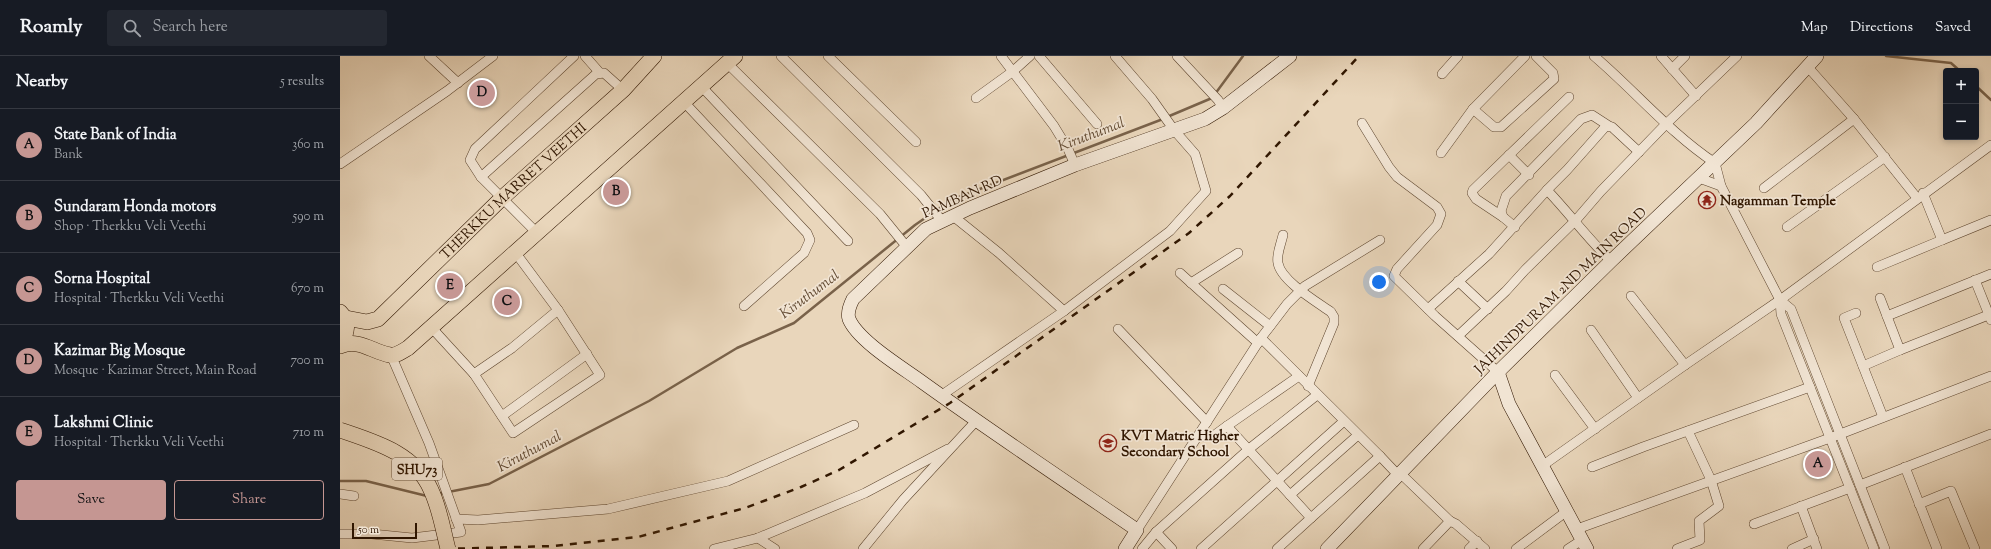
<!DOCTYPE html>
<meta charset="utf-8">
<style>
body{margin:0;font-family:"Sorts Mill Goudy",serif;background:#242831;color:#f1f3f6}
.controls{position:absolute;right:12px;top:12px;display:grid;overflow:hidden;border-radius:4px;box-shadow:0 2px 6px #0003}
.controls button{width:36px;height:36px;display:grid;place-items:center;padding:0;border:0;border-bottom:1px solid #363941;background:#171b24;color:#f1f3f6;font:20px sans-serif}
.scale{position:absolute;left:12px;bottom:10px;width:65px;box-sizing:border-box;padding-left:4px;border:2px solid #301600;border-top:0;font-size:11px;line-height:14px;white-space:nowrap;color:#301600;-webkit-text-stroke:3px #f1e4d3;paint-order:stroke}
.you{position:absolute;left:1039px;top:226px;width:14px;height:14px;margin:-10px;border:3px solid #fff;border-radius:50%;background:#1a73e8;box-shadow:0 0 0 6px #1a73e833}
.badge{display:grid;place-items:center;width:26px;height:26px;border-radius:50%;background:#c59692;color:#111;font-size:13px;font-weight:700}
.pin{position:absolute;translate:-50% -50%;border:2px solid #fff;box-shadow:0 1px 4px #0006}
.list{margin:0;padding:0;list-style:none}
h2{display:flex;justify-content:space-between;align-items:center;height:52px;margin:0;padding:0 16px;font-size:17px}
h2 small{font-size:13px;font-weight:400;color:#9ea1a6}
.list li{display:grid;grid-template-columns:26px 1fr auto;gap:12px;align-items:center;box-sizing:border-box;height:72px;padding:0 16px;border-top:1px solid #363941}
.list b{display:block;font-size:15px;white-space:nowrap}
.list p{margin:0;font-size:13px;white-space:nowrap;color:#9ea1a6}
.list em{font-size:13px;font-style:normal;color:#9ea1a6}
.actions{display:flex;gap:8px;padding:12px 16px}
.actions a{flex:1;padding:9px 0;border:1px solid #c59692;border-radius:4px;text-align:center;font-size:14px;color:#c59692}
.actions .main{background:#c59692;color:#111}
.icon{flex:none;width:22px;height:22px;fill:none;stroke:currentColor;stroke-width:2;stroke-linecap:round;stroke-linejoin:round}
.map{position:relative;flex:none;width:1651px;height:493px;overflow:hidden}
header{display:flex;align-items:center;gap:24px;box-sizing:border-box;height:56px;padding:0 20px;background:#171b24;border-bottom:1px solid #363941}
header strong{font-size:19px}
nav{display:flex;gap:22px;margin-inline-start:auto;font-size:14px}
.search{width:280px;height:36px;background:#242831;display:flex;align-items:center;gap:10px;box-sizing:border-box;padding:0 14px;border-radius:4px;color:#9ea1a6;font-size:15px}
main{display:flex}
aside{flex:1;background:#171b24}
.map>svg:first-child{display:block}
</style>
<header>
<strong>Roamly</strong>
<div class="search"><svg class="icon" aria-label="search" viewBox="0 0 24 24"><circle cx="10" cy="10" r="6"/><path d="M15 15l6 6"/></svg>Search here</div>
<nav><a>Map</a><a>Directions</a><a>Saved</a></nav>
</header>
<main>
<aside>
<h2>Nearby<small>5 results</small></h2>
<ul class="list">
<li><span class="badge">A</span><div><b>State Bank of India</b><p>Bank</p></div><em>360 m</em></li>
<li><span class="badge">B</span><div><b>Sundaram Honda motors</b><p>Shop · Therkku Veli Veethi</p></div><em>590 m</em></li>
<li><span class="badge">C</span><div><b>Sorna Hospital</b><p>Hospital · Therkku Veli Veethi</p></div><em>670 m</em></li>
<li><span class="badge">D</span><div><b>Kazimar Big Mosque</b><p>Mosque · Kazimar Street, Main Road</p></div><em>700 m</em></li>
<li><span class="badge">E</span><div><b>Lakshmi Clinic</b><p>Hospital · Therkku Veli Veethi</p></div><em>710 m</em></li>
</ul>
<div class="actions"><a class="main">Save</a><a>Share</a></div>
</aside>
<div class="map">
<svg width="1651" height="493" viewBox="0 0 1651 493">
<rect width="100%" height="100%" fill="#e9d6bb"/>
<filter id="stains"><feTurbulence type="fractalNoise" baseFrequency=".005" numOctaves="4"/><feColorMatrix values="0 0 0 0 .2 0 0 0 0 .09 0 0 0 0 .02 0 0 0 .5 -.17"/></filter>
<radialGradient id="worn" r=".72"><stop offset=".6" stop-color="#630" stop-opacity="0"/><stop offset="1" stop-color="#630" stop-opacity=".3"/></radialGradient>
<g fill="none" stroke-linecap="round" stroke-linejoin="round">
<g stroke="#79624a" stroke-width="2.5">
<polyline points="1546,0 1611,7 1620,15"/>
<polyline points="1636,30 1651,44"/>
<polyline points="875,38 903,0"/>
<polyline points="827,61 872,42"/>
<polyline points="0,425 26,425 87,440"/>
<polyline points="98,438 149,428 309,345 397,292 454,267 575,169 611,144 823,63"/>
</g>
<defs>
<g id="street">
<polyline points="89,0 118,27"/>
<polyline points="245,0 260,17"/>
<polyline points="441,0 581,139 602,165"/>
<polyline points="488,0 576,86"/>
<polyline points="661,0 714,70 728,93 735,109"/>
<polyline points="699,0 757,68"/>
<polyline points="837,0 878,44 883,52"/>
<path d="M1254,0C1295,35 1330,77 1375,107L1381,130L1440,244L1441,258L1534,493"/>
<polyline points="1321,0 1356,40"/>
<polyline points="387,7 540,158 566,190"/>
<polyline points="1467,10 1514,63 1577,142"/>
<polyline points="1332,13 1345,0"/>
<polyline points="1102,18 1118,0"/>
<polyline points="361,30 508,185"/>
<polyline points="636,42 672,16 690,0"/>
<polyline points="344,46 467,177 470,184 464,197 404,250"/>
<polyline points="1133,53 1154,71 1161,71 1214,23 1213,17 1196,0"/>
<polyline points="1022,67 1049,111 1057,121 1097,151 1101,158 1097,169 1057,213 1054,220 1095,260 1158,316"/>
<polyline points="1101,97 1133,53 1185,0"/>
<polyline points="1169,99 1189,119"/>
<polyline points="0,108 107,35 153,0"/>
<polyline points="141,121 256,18 264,17 283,34"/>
<polyline points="1359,122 1381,130"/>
<polyline points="1424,132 1514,63"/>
<path d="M1207,134C1229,157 1248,183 1271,205"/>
<polyline points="613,160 659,197 724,255"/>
<polyline points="1163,161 1136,143 1132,137 1133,134 1229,41"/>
<polyline points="1175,171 1163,161 1161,155 1166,140 1241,63 1252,59 1269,70"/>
<polyline points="1447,171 1545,101"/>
<polyline points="197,177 141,121 130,104 135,93 234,0"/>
<path d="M943,179C941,188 936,199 938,207C941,225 977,246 991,256L994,261V267L968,330"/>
<polyline points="1602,184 1651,164"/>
<polyline points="1537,211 1602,184 1583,137"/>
<polyline points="840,217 918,287"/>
<polyline points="1635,224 1651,264"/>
<polyline points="1118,225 1148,253"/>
<polyline points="851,227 898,197"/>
<polyline points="883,233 930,270"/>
<polyline points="1291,240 1345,309"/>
<polyline points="1540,242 1560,294 1651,258"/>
<polyline points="1440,244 1451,253 1545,493"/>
<polyline points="1088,253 1149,198 1207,134 1227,114 1266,70 1272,71 1299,96"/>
<polyline points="1516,257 1504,262 1543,361"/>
<polyline points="1547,260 1651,218"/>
<polyline points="91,271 134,318 172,292 218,254 175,196"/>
<polyline points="778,273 867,366"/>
<polyline points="1251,274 1298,342"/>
<polyline points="1118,280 1166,235 1185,214 1236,164 1261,135 1326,68 1397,0"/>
<polyline points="921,282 1040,400 1059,420"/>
<polyline points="1523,310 1560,294"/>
<polyline points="134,318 173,377 260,319 218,254"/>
<polyline points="1215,319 1255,373"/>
<polyline points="602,339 724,255 830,175 866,135 855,98 834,74 812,43 775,0"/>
<polyline points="162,360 247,298"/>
<polyline points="887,370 959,320"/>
<polyline points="858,380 872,381 887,370 971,462 937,493"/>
<polyline points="1202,410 1345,309 1440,244 1651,89"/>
<polyline points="1252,411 1303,391 1470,331"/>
<polyline points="1565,411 1597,493"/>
<polyline points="1061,418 1110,465"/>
<polyline points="1520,429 1651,378"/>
<polyline points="0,438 14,440"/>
<polyline points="950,439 1018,379"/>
<polyline points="1579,448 1611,435 1635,493"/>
<polyline points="1461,450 1477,493"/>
<polyline points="971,462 1040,400"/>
<polyline points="116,463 138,464 268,453 388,425 514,369"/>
<polyline points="1414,468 1510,432"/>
<polyline points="1237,473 1490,382 1651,320"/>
<polyline points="797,474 921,282 947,248 965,230 1040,184"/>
<polyline points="816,476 909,393 977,339"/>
<polyline points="0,478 32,478 72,482 121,476 89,387 51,299"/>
<polyline points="418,482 435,493"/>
<polyline points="374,493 418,482 525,437 608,393"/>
<polyline points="523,493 563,444 636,365"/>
<polyline points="802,493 816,476 832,493"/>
<polyline points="861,493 1004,365"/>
<polyline points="1083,493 1110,465 1116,468 1145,493"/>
<polyline points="1129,493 1137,485"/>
<polyline points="1176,493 1227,455"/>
<polyline points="1228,493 1242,484"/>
<polyline points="1337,493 1360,484 1359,465 1379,450 1371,424 1348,375"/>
<polyline points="1452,493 1474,483"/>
</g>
<g id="secondary">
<polyline points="1158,316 1169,348 1247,493"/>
<path d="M785,493L797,474C725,425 653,377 582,326C563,312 518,285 509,263C507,257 510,249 513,243L586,173L630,152L735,109L865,63L883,52L950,0"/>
<polyline points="987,493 1158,316 1271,205 1416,67 1477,0"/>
</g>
<g id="primary">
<path d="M0,256C10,266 7,277 1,289"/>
<path id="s1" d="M6,262L27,266L38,263L162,142L283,34L314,0"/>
<path d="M0,290C20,282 32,296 50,299C56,300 63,295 68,292L395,0"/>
</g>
</defs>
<use href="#street" stroke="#5e462f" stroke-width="10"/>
<use href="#secondary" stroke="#301600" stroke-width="14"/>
<use href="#primary" stroke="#301600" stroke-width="16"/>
<use href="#street" stroke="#f1e4d3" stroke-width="9"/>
<use href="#secondary" stroke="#f1e4d3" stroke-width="13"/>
<use href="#primary" stroke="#e9d6bb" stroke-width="15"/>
<polyline stroke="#301600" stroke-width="2.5" stroke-dasharray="7 7" stroke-linecap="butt" points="104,493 214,490 298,481 405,452 461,431 499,414 610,347 849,177 890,140 1019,0"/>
<defs>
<path id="primary-bridge" d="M0,374C35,386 75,397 91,434C100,453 103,474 108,493"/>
</defs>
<use href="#primary-bridge" stroke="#301600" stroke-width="16" stroke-linecap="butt"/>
<use href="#primary-bridge" stroke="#e9d6bb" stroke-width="15"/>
</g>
<defs>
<symbol id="temple-ring" viewBox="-11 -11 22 22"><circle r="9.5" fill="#f1e4d3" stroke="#8f2418" stroke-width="1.5"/><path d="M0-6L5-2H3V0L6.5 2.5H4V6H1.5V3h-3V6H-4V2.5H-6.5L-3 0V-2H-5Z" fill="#8f2418"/></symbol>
<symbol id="school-ring" viewBox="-11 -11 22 22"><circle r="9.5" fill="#f1e4d3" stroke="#8f2418" stroke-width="1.5"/><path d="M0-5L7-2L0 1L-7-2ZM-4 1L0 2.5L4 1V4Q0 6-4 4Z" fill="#8f2418"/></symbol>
</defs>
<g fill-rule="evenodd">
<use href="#temple-ring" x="1357" y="134" width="20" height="20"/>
<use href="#school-ring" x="758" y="377" width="20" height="20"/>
</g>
<g text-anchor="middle" stroke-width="3.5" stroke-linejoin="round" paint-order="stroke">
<rect fill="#f1e4d3" stroke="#6a543f" stroke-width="1" x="52" y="402" width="50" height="22" rx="3"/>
<g font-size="13" font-weight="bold" fill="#301600">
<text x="77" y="418">SHU73</text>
</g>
<g font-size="14" fill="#301600" stroke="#f1e4d3">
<text dy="5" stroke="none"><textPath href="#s1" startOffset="219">THERKKU MARRET VEETHI</textPath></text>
<text transform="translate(622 140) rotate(-24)" y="5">PAMBAN RD</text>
<text transform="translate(1220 234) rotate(-44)" y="5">JAIHINDPURAM 2ND MAIN ROAD</text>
</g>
<g font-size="14" font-weight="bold" fill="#301600" stroke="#f1e4d3" text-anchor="start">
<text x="1380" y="149">Nagamman Temple</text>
<text x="781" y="384">KVT Matric Higher<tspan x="781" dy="16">Secondary School</tspan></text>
</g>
<g font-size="15" font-style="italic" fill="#614931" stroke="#f1e4d3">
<text transform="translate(751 78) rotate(-21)" y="5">Kiruthumal</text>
<text transform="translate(469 238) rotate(-37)" y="5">Kiruthumal</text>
<text transform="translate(189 395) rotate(-28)" y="5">Kiruthumal</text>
</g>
</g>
<rect width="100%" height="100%" filter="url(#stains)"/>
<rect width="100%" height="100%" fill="url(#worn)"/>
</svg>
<div class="controls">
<button>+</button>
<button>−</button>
</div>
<div class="scale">50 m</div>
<div class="you"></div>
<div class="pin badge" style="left:1478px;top:408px">A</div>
<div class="pin badge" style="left:276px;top:136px">B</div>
<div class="pin badge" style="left:167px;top:246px">C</div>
<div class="pin badge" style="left:142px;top:37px">D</div>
<div class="pin badge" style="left:110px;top:230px">E</div>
</div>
</main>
